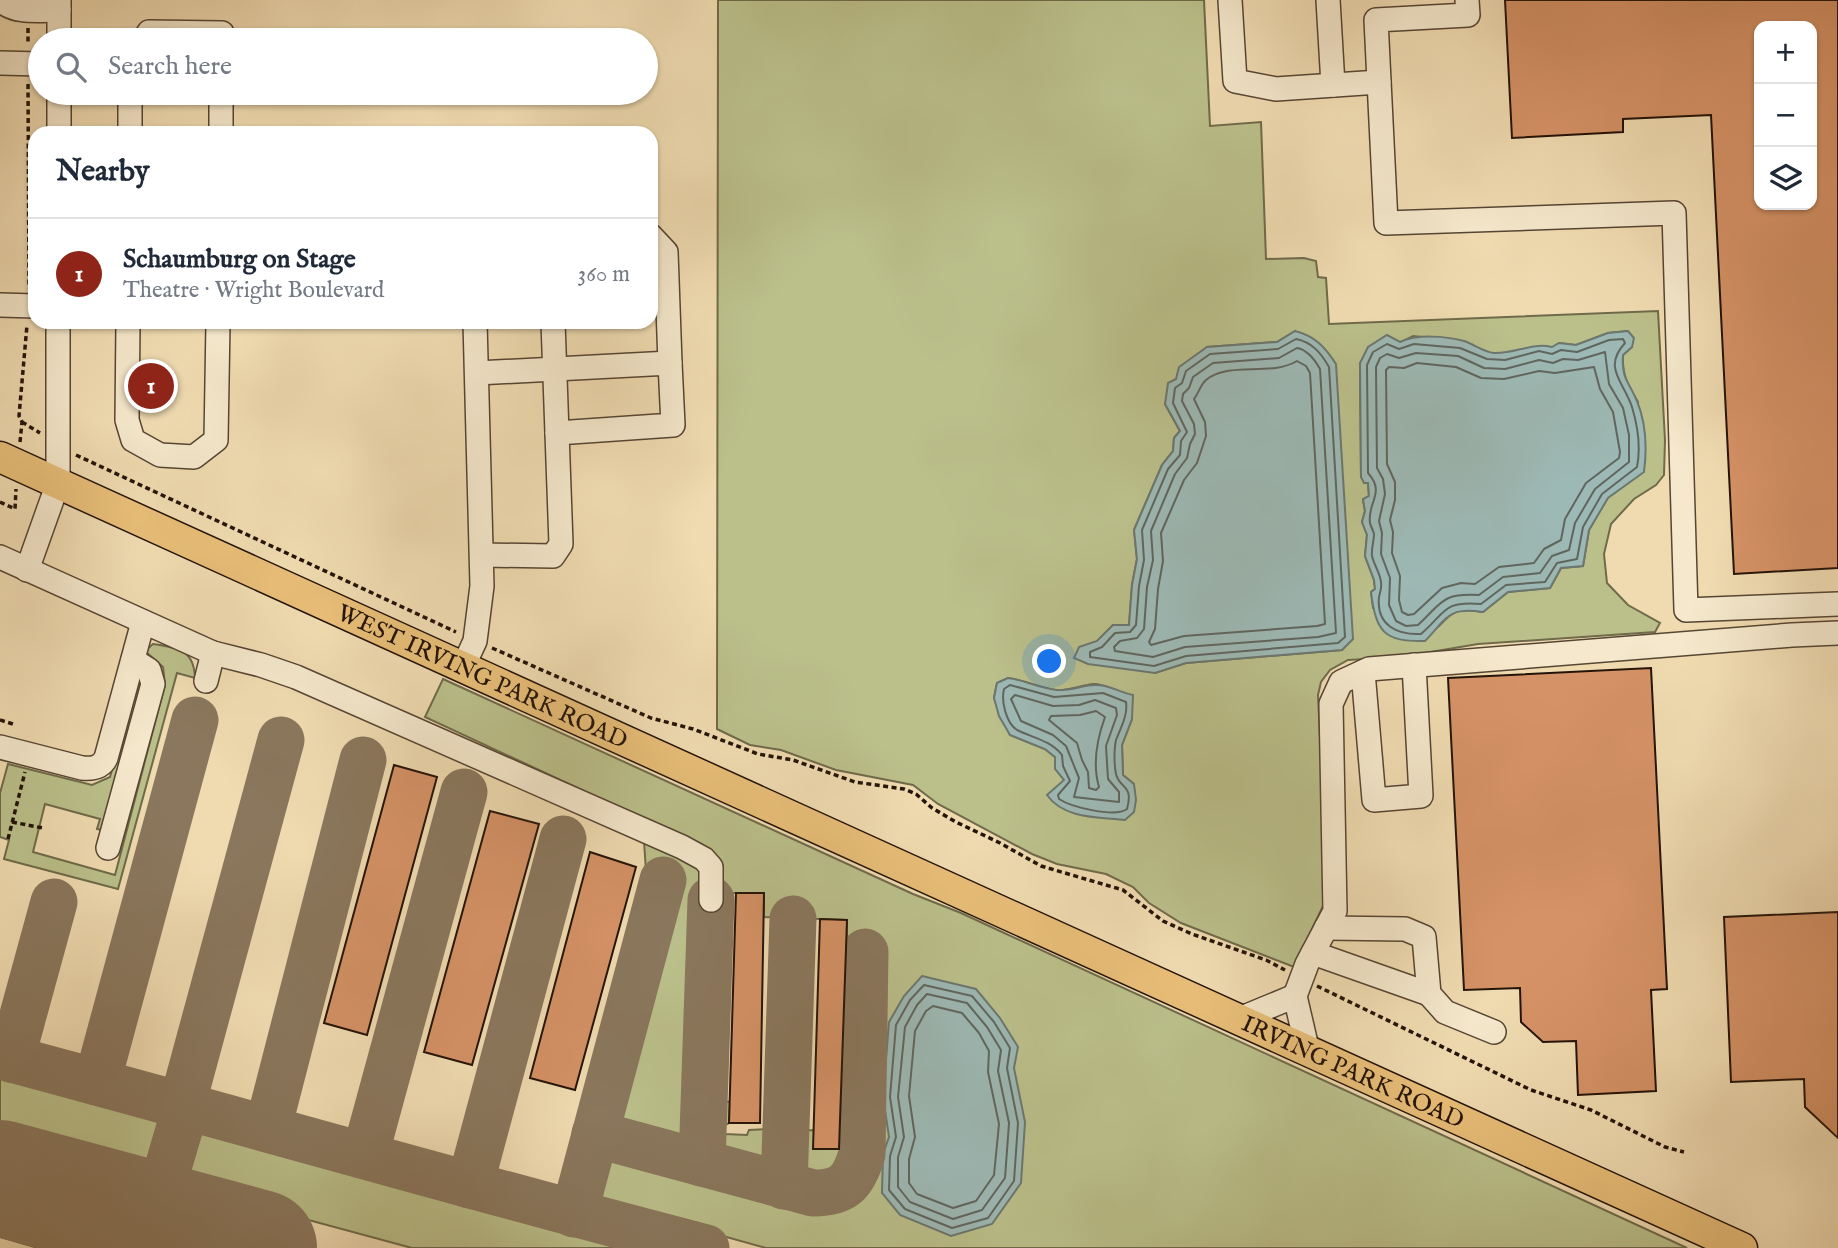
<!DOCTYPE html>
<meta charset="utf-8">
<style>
body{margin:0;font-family:"IM FELL English",serif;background:#f2f2f3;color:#1f2937}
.controls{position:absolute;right:21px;top:21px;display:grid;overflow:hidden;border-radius:14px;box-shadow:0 2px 5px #0004}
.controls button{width:63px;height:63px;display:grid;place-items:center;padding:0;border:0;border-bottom:2px solid #e0e1e3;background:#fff;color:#1f2937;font:35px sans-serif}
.you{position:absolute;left:1050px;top:662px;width:24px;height:24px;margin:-18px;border:5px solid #fff;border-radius:50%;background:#1a73e8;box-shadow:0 0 0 10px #1a73e833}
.badge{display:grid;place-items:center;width:46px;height:46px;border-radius:50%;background:#8f2418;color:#fff;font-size:23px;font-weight:700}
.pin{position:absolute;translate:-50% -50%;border:4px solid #fff;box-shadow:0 2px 7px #0006}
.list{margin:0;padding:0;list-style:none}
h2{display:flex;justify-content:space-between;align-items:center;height:91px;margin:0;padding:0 28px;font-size:30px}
h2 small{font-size:23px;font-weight:400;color:#747a83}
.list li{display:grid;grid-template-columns:46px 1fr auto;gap:21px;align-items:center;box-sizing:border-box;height:112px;padding:0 28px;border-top:2px solid #e0e1e3}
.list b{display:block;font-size:26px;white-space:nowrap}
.list p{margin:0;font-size:23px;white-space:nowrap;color:#747a83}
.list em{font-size:23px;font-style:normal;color:#747a83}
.icon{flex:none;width:38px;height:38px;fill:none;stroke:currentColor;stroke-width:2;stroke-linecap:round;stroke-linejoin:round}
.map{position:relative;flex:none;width:1838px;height:1248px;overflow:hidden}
.search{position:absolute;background:#fff;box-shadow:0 2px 5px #0004;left:28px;top:28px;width:630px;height:77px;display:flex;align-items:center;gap:18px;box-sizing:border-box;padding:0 24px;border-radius:38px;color:#747a83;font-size:26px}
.panel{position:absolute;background:#fff;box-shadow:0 2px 5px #0004;left:28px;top:126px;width:630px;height:203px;border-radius:21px}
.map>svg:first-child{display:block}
</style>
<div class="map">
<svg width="1838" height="1248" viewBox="0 0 1838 1248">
<rect width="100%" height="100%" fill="#f0dbb1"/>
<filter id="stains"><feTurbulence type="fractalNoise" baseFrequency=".00286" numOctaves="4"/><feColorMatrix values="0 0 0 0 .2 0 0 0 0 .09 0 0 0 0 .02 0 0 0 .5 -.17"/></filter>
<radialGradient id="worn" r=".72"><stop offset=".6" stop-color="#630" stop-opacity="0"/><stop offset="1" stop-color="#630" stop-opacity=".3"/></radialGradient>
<g fill="#bbc08b" stroke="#6f6a4a" stroke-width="2" fill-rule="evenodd">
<path d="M718,0H1204L1210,126L1261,122L1266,259L1304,258L1316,261L1318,277L1326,278L1329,324L1658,311L1665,440L1664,475L1656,485L1634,499L1611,524L1604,554L1607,583L1628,605L1660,623L1655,632L1478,644L1401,657L1348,660L1330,670L1321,682L1318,695L1327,884L1323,906L1294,967L1181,923L1149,903L1133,887L1106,874L1057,864L1032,854L938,804L913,785L836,770L781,750L750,745L717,729ZM1295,331L1352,639L1342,650L1186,663L1155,673L1093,646L1113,625H1129L1132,585L1137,559L1134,530L1162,465L1173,451L1174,438L1180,431L1165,404L1176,379L1207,347L1277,342ZM1627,331L1632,347L1623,355C1622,375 1628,386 1638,402L1608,497L1589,530L1583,566L1561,568L1550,588L1508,592L1483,612C1458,609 1457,607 1439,626L1373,608L1371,592L1375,589L1374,580L1365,556L1367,534L1362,522L1365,511L1363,500L1369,496L1368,483L1361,477L1360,363L1413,336L1462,341L1489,353H1505L1553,347L1559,343L1576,345L1608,333ZM1008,678C1025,680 1040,688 1056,690C1070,691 1081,685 1094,684C1103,684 1112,689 1120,692L1132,719L1122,745L1123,775L1134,784L1055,757L1045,749L1010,735L994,698L997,683Z"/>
<path d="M153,644C178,648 194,649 195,678L177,673L118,889L4,859L9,840L0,837V793L8,764L92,785L110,777L134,691L138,683H141L142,688L102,830L97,829L100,819L45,804L33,852L115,875L165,685L163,667L145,651Z"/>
<polygon points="443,679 913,894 961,913 1687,1248 766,1248 612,1205 602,1197 597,1177 604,1162 613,1158 633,1158 792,1202 819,1206 840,1205 854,1196 866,1179 883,1097 878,942 847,939 847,920 764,917 764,893 718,893 707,848 425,717"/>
<path d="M644,841L680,855L700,870L695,1137C691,1141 688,1146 681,1146C665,1147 634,1136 621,1129L618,1115L620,1100L681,879L646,871Z"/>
<path d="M0,1073L151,1114C160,1122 164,1130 160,1142C155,1157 147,1167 130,1170C111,1173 25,1145 0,1138Z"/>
<path d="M719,1101L730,1102L729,1123L725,1125V1134L747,1135L749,1130L772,1129C782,1141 780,1153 772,1164L762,1168L717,1157C710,1145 707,1110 719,1101Z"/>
<path d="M814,1130V1149H839L840,1142L850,1141C852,1158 849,1172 835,1183L817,1184L800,1178L797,1172L795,1147L796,1131Z"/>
<path d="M216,1131L231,1135L645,1248H412L220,1196C191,1185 175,1160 199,1133Z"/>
<polygon points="0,1219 107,1248 38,1248 0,1237"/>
</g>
<g fill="#9db9b5" stroke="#6c7770" stroke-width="2">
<path d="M1295,331C1315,336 1325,347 1336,364L1353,639L1342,650L1186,663L1155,673L1088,664L1074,658L1079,647L1097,641L1113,625H1129L1132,585L1137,559L1134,530L1162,465L1173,451L1174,438L1180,431L1165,404L1168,383L1176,379L1179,367L1207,347L1277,342Z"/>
<path d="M1628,331L1634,338L1632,347L1623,355C1621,378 1629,382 1637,401C1646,423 1647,449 1644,472L1608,498L1589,530L1583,566L1561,568L1550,588L1508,592L1483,612C1448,607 1448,617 1425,641C1384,642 1376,632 1371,592L1375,589L1374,580L1365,556L1367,535L1362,522L1365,511L1363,499L1369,496L1368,483H1364L1361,477L1360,363L1368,347L1387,335L1400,342C1417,334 1445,336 1464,341C1474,344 1483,352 1494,353C1515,354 1532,342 1552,347L1559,343L1576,345L1608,333Z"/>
<path d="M1008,678C1025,680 1040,689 1057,690C1071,691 1083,685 1095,685C1108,684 1121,693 1133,695L1132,719L1122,745L1123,775L1134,784L1136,800L1134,812L1125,820C1098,817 1064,819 1047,795L1064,780L1055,769V757L1045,749L1010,735L999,716L994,698L997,683Z"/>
<polygon points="922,976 976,989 1000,1018 1018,1047 1014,1068 1025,1122 1021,1183 992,1224 951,1236 900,1215 882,1193 883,1154 889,1137 883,1097 889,1022 904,996"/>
</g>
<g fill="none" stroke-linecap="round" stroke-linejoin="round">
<g stroke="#60665f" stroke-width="2">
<path d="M1296,339C1312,342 1321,353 1329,367L1345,637L1338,643L1186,656L1154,666L1090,657V652L1102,647L1115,633L1130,632L1136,625L1139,586L1144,560L1142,530L1168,469L1180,455L1181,441L1187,432L1173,403L1175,388L1182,383L1186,371L1210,354L1278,349Z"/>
<path d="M1623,339L1625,343C1602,368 1624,382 1632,407C1638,427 1641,447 1637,467L1602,494L1583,527L1577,559L1557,563L1545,582L1506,585L1481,604C1443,601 1447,611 1421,634C1398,635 1376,626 1379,597C1380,592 1382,588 1381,582C1380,573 1374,565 1372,556C1371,549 1374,541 1374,534C1373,530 1371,527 1370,523C1367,502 1386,493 1368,473L1367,365L1373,352L1387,344L1399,349L1414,344L1460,348L1487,359L1505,360L1539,351L1552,354L1561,350L1577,352L1609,340Z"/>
<path d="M1297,348C1308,350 1315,360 1320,369L1336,633L1318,637L1185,647L1153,657L1115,651L1114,647L1120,641L1137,638L1144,629L1147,587L1153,560L1151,531L1175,474L1187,458L1190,444L1195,434L1194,424L1182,401L1183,394L1189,388L1193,377L1213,363L1279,358Z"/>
<path d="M1605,352L1609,384L1623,408L1629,435V462L1595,489L1575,523L1569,550L1552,556L1540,573L1503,577L1479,595C1441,593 1443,602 1418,625L1406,626L1396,621L1389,605L1390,578L1381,554L1382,533L1379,521L1385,494L1383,479L1377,468L1376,367L1380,358L1387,354L1399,358L1416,353L1458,356L1484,368L1505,369L1539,360L1553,363L1563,359L1578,360Z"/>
<path d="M1297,361L1306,366L1310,373L1325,624L1317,626L1184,636L1151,645L1149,642L1155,629L1158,589L1163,561L1161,533L1184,480L1197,463L1206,436L1205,422L1194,399C1199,393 1200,385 1206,380C1229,361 1270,377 1297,361Z"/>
<polygon points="1417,363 1456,367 1481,378 1504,379 1539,371 1555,373 1594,367 1600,389 1613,412 1620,452 1619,458 1586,483 1565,519 1561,540 1544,549 1534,563 1499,567 1475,584 1461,583 1442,588 1414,614 1408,615 1402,612 1399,600 1400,576 1392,553 1393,532 1390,520 1395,500 1395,482 1387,464 1386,370 1389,367 1404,368"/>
<path d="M1010,685L1054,697L1103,693L1126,702C1128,715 1121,727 1116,740C1114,749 1114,765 1116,774C1119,789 1134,783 1127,809C1115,818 1071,807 1059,799L1058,795L1070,781L1063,766L1062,755C1050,740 1033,738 1017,730C1006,723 1001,701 1004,689Z"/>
<polygon points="1015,695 1053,706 1079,705 1095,700 1116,708 1117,715 1106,746 1108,779 1119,792 1119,802 1074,797 1079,778 1066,746 1053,735 1021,721 1011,699"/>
<path d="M1096,711L1105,717C1097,739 1092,763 1099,787L1096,790L1089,788L1088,772L1082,760L1077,743L1049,720L1051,716L1080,715Z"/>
<polygon points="924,985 972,996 994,1022 1010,1048 1007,1068 1018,1123 1014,1181 988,1218 952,1228 905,1209 889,1190 890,1156 896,1137 890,1097 896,1025 910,1000"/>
<polygon points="927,994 967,1003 987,1027 1001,1050 998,1071 1009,1123 1005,1178 982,1210 953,1219 910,1202 898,1187 898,1157 904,1137 898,1097 905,1027 917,1005"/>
<polygon points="933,1006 962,1013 979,1033 989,1051 988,1072 999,1124 994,1175 976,1201 953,1208 917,1194 909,1183 909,1159 915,1137 909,1096 915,1031 926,1011"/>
</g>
<g stroke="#8a775d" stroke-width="47">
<path d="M0,1056C236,1119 470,1187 706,1248"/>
<polyline points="11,1059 54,902"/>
<polyline points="97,1082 195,720"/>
<polyline points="182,1105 281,740"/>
<polyline points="268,1128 363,760"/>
<path d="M595,1134L813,1193C844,1193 853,1183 862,1154L865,952"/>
<polyline points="365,1155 464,792"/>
<polyline points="702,1163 711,900"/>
<polyline points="470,1185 563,839"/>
<polyline points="784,1186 793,919"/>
<polyline points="574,1214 663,880"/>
<polyline points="153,1219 186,1106"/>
</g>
<polyline stroke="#8a775d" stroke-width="116" points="0,1178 259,1248"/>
</g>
<g fill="#d59266" stroke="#231309" stroke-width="2" fill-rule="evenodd">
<path d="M1505,0H1838V568L1734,574L1711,115L1623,119V132L1512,138ZM1759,26H1812V205H1759Z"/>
<polygon points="1651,668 1667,989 1651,990 1656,1091 1578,1095 1576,1041 1543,1042 1521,1022 1520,988 1464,990 1448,678"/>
<polygon points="394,765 437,777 367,1035 324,1023"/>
<polygon points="490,811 539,824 472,1065 424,1052"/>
<polygon points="590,852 636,867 575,1090 530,1078"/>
<polygon points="736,893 764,893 760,1123 729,1123"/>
<polygon points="1838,912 1838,1138 1805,1107 1804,1079 1731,1082 1724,917"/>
<polygon points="820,919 847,920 839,1149 813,1149"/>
</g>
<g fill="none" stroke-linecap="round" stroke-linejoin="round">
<defs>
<g id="minor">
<path d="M1,0C13,14 41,10 59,10"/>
<polyline points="1230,0 1235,81 1276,89 1379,82"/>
<polyline points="1328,0 1333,85"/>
<polyline points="1467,0 1468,15 1376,20 1386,223 1674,213 1686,610 1838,604"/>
<polyline points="59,40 59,0"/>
<polyline points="144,40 149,32 222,33 222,40"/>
<polyline points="0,63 40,64"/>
<polyline points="59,133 59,93"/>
<polyline points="130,133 130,93"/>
<polyline points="221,133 221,93"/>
<polyline points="651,236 666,252 670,363"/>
<polyline points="0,305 35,306"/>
<polyline points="128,322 127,420 133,440 160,455 194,457 216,440 218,322"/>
<polyline points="477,373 670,363 673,425 557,433"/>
<polyline points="482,555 553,556 561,544 553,322"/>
<polyline points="0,557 213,653 261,665 296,677 682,847 704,859 711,867 711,900"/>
<polyline points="27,570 58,483 58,322"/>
<polyline points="463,667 475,641 482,586 475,322"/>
<polyline points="1363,672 1374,800 1421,796 1414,665"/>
<polyline points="206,681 213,653"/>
<path d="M0,747L82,768C92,769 101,768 106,758L143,622"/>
<polyline points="108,848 153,684 149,670 133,660"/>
<polyline points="1326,928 1405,929 1424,937 1429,994 1445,1012 1494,1032"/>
<polyline points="1313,953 1429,994"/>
<polyline points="1237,1020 1295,996"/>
<polyline points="1308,1052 1295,996 1307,964 1335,911 1331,704 1341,682 1369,669 1792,635 1838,633"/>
</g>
<g id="major">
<path id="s1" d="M0,457L1742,1248"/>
</g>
</defs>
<use href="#minor" stroke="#564533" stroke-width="26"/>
<use href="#major" stroke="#231309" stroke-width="33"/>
<g stroke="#231309" stroke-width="3.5" stroke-dasharray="5 3.5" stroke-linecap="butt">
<polyline points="28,28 28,45"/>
<polyline points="28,84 29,286"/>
<polyline points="22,422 40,433"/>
<polyline points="20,442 22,422 19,416 27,325"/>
<polyline points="76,455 456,632"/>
<polyline points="0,502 15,509 16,489"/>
<polyline points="492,648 651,718 693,729 758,754 793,760 855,782 904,789 916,794 932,808 956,822 1000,843 1041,866 1123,890 1163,921 1192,934 1266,960 1285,970"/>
<polyline points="0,720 13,724"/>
<polyline points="12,822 43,828"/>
<polyline points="8,839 25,772"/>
<polyline points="1317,986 1531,1090 1591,1110 1665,1147 1684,1152"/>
</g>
<use href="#minor" stroke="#f5e8cc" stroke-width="23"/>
<use href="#major" stroke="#e8be78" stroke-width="30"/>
</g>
<g text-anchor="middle" stroke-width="5" stroke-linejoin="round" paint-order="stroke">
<g font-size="24" fill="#231309" stroke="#f5e8cc">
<text dy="8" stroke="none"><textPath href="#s1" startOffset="530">WEST IRVING PARK ROAD</textPath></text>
<text dy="8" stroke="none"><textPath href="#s1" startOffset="1486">IRVING PARK ROAD</textPath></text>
</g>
</g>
<rect width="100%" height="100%" filter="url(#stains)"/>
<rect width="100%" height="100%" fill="url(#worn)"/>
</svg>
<div class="controls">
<button>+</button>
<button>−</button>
<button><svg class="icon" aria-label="layers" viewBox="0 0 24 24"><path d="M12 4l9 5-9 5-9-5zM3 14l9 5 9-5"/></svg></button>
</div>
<div class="you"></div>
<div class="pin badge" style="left:151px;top:386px">1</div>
<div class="search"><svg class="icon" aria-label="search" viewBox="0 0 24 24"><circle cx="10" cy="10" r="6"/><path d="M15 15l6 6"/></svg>Search here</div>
<section class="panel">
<h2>Nearby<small></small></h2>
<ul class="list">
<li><span class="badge">1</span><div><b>Schaumburg on Stage</b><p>Theatre · Wright Boulevard</p></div><em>360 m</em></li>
</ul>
</section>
</div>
